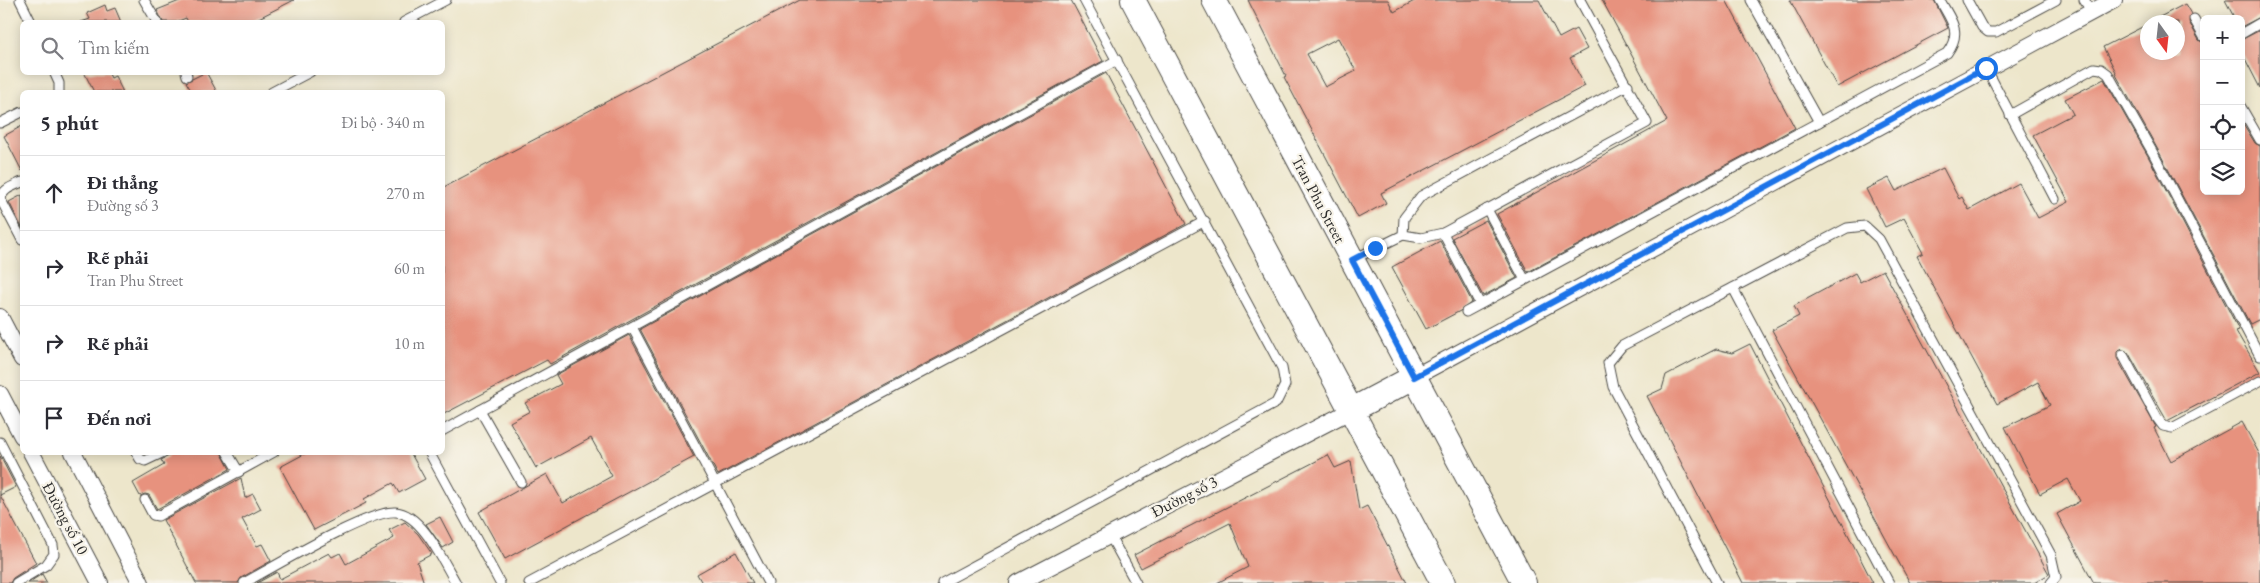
<!DOCTYPE html>
<html lang="vi">
<meta charset="utf-8">
<style>
body{margin:0;font-family:"EB Garamond",serif;background:#f2f2f3;color:#2b2b33}
.controls{position:absolute;right:15px;top:15px;display:grid;overflow:hidden;border-radius:8px;box-shadow:0 2px 12px #0003}
.controls button{width:45px;height:45px;display:grid;place-items:center;padding:0;border:0;border-bottom:1px solid #e1e1e2;background:#fff;color:#2b2b33;font:25px sans-serif}
.compass{position:absolute;left:2140px;top:15px;width:45px;height:45px;border-radius:50%;background:#fff;box-shadow:0 2px 12px #0003;rotate:165deg}
.stop{position:absolute;width:15px;height:15px;margin:-11px;border:4px solid #1a73e8;border-radius:50%;background:#fff}
.stop.end{background:#1a73e8;border-color:#fff;box-shadow:0 1px 5px #0008}
.list{margin:0;padding:0;list-style:none}
h2{display:flex;justify-content:space-between;align-items:center;height:65px;margin:0;padding:0 20px;font-size:21px}
h2 small{font-size:16px;font-weight:400;color:#7c7c81}
.list li{display:grid;grid-template-columns:32px 1fr auto;gap:15px;align-items:center;box-sizing:border-box;height:75px;padding:0 20px;border-top:1px solid #e1e1e2}
.list b{display:block;font-size:19px;white-space:nowrap}
.list p{margin:0;font-size:16px;white-space:nowrap;color:#7c7c81}
.list em{font-size:16px;font-style:normal;color:#7c7c81}
.icon{flex:none;width:28px;height:28px;fill:none;stroke:currentColor;stroke-width:2;stroke-linecap:round;stroke-linejoin:round}
.map{position:relative;flex:none;width:2260px;height:583px;overflow:hidden}
.search{position:absolute;background:#fff;box-shadow:0 2px 12px #0003;left:20px;top:20px;width:425px;height:55px;display:flex;align-items:center;gap:12px;box-sizing:border-box;padding:0 18px;border-radius:8px;color:#7c7c81;font-size:19px}
.panel{position:absolute;background:#fff;box-shadow:0 2px 12px #0003;left:20px;top:90px;width:425px;height:365px;border-radius:8px}
.map>svg:first-child{display:block}
</style>
<div class="map">
<svg width="2260" height="583" viewBox="0 0 2260 583">
<rect width="100%" height="100%" fill="#f7f3e8"/>
<filter id="ink" filterUnits="userSpaceOnUse"><feTurbulence type="fractalNoise" baseFrequency=".02" numOctaves="2"/><feDisplacementMap in="SourceGraphic" scale="10" xChannelSelector="R" yChannelSelector="G"/><feConvolveMatrix kernelMatrix="1 2 1 2 8 2 1 2 1" color-interpolation-filters="sRGB"/></filter>
<filter id="wash" filterUnits="userSpaceOnUse"><feTurbulence type="fractalNoise" baseFrequency=".0096" numOctaves="4" result="noise"/><feDisplacementMap in="SourceGraphic" scale="20" xChannelSelector="R" yChannelSelector="G"/><feGaussianBlur stdDeviation="1.12" result="paint"/><feColorMatrix in="noise" values="0 0 0 0 0 0 0 0 0 0 0 0 0 0 0 0 0 1.4 0 .05"/><feComposite in="paint" operator="in"/></filter>
<g filter="url(#wash)">
<rect width="100%" height="100%" fill="#ede6cb"/>
<g id="blocks">
<g fill="#e7927e" fill-rule="evenodd">
<polygon points="182,0 294,0 251,22 188,22 186,18 176,22 163,22 157,10"/>
<polygon points="800,0 1071,0 1103,61 550,364 547,360 442,415 442,188"/>
<path d="M1248,0H1388L1394,12L1416,0H1539L1559,38L1576,29L1587,49L1570,58L1585,86L1381,193L1386,203L1358,218L1284,77L1286,76ZM1338,38L1356,71L1325,87L1307,54Z"/>
<polygon points="1602,0 1726,0 1795,128 1528,272 1497,214 1667,121"/>
<polygon points="1790,0 1934,0 1948,28 1837,87"/>
<polygon points="2225,0 2260,0 2260,17 2241,27 2241,19 2235,19"/>
<polygon points="2185,4 2191,14 2189,22 2199,40 2204,43 2204,191 2241,191 2241,120 2255,143 2260,146 2260,319 2250,324 2158,150 2115,73 2116,72 2103,47 2148,24 2148,52 2178,52 2178,22 2150,22"/>
<polygon points="105,5 107,11 115,8 121,22 81,22 90,19 87,13"/>
<polygon points="2260,30 2260,88 2241,51 2241,40"/>
<polygon points="84,72 108,72 111,78 115,76 123,92 94,92"/>
<polygon points="206,72 217,92 192,92 186,82"/>
<polygon points="1106,73 1186,224 718,475 640,329"/>
<polygon points="2104,79 2148,156 2239,330 2236,331 2260,372 2167,421 2128,352 2120,349 2117,352 2117,358 2156,427 2154,428 2171,461 2242,422 2260,455 2260,583 2094,583 2057,514 2080,501 2068,479 2040,494 2005,427 2050,405 2038,382 1997,404 1917,256 1923,253 1904,218 1885,227 1866,189 1889,178 1896,191 1943,168 1959,199 1962,197 1969,210 2019,183 2038,218 2069,202 2033,135 2073,114 2065,99"/>
<polygon points="22,126 22,171 4,136"/>
<polygon points="22,195 22,228 9,202"/>
<polygon points="1486,220 1517,278 1483,296 1452,238"/>
<polygon points="1440,241 1472,302 1460,311 1426,329 1392,267"/>
<polygon points="1883,270 2049,574 2034,583 1910,583 1772,330 1799,316 1794,306 1855,273 1860,282"/>
<polygon points="629,335 694,457 505,559 479,512 547,474 563,503 612,476 591,438 536,468 510,422 530,411 525,403 561,384 556,375"/>
<polygon points="1750,344 1873,583 1743,583 1647,396 1662,389 1666,375 1716,349 1732,353"/>
<polygon points="170,452 221,452 230,469 157,509 149,495 145,494 140,496 133,483 164,465 161,460 169,456"/>
<polygon points="308,452 410,452 425,479 399,493 393,483 364,499 366,503 314,530 280,467"/>
<polygon points="1328,455 1335,468 1351,461 1359,510 1367,506 1407,583 1217,583 1248,567 1230,523 1141,568 1134,555"/>
<polygon points="0,456 16,487 0,495 36,563 13,578 10,583 0,583"/>
<polygon points="241,478 245,498 253,494 261,509 242,519 257,546 262,544 271,561 241,578 238,583 196,583 163,520"/>
<polygon points="440,517 453,542 443,548 426,524"/>
<polygon points="405,522 418,534 432,554 417,562 424,583 257,583 277,572 280,579 329,553 332,557 340,553 346,564 394,538 389,530"/>
<polygon points="736,552 753,583 702,583 697,574"/>
<polygon points="42,574 47,583 28,583"/>
</g>
</g>
</g>
<g filter="url(#ink)">
<use href="#blocks" fill-opacity="0" stroke="#484743" stroke-width="1"/>
<g fill="none" stroke-linecap="round" stroke-linejoin="round">
<defs>
<g id="lane">
<polyline points="20,0 31,22"/>
<polyline points="144,0 157,22"/>
<polyline points="1751,0 1819,122"/>
<polyline points="1967,0 1982,27 1988,32 1996,32 2056,0"/>
<polyline points="2084,0 2092,12"/>
<polyline points="2194,19 2204,37"/>
<polyline points="404,22 446,0"/>
<polyline points="2241,34 2260,23"/>
<polyline points="1986,68 2055,199"/>
<polyline points="54,72 59,83 59,92"/>
<polyline points="186,72 187,76"/>
<polyline points="272,92 310,72"/>
<polyline points="2241,107 2260,140"/>
<polyline points="2010,115 2094,68 2101,69 2108,74 2153,153 2260,356"/>
<polyline points="0,123 22,112"/>
<path d="M22,182C14,186 1,189 1,200L22,240"/>
<polyline points="1487,209 1525,280"/>
<polyline points="1443,233 1480,304"/>
<polyline points="1403,235 1421,238 1443,233 1647,123 1580,0"/>
<polyline points="1352,260 1403,235 1404,218 1421,196 1628,85"/>
<polyline points="1733,288 1889,583"/>
<path d="M1466,312L1947,53C1963,31 1951,21 1940,0"/>
<polyline points="632,327 768,583"/>
<polyline points="2123,355 2157,418 2163,426 2172,428 2260,381"/>
<polyline points="480,410 521,482"/>
<polyline points="442,431 1117,60"/>
<polyline points="0,442 53,545 54,554 46,565 16,583"/>
<polyline points="136,452 140,459 145,461 164,452"/>
<polyline points="227,452 239,472"/>
<polyline points="429,452 500,583"/>
<polyline points="145,500 153,515 158,516 274,452"/>
<polyline points="1109,534 1136,583"/>
<path d="M244,583C272,568 370,509 396,512C422,514 444,563 456,583"/>
<polyline points="529,583 1205,221"/>
<polyline points="942,583 1276,403 1285,385 1282,368 1084,0"/>
<polyline points="1717,583 1613,387 1608,363 1622,346 1847,228 1865,226 1879,239 2051,555 2056,577 2051,583"/>
</g>
<g id="street">
<polyline points="0,317 22,359"/>
<polyline points="1414,377 2114,0"/>
<polyline points="0,394 22,436"/>
<polyline points="31,452 100,583"/>
<polyline points="73,452 141,583"/>
<polyline points="1018,583 1350,411"/>
</g>
<g id="secondary">
<polyline points="1133,0 1443,583"/>
<polyline points="1214,0 1524,583"/>
<polyline points="1350,411 1414,377"/>
</g>
</defs>
<use href="#lane" stroke="#484743" stroke-width="11"/>
<use href="#street" stroke="#484743" stroke-width="18"/>
<use href="#secondary" stroke="#484743" stroke-width="26"/>
<use href="#lane" stroke="#fff" stroke-width="9"/>
<use href="#street" stroke="#fff" stroke-width="16"/>
<use href="#secondary" stroke="#fff" stroke-width="24"/>
</g>
</g>
<g fill="none" stroke-linecap="round" stroke-linejoin="round" filter="url(#ink)">
<polyline stroke="#1a73e8" stroke-width="6" points="1375,248 1352,260 1414,377 1986,68"/>
</g>
<g text-anchor="middle" stroke-width="4.5" stroke-linejoin="round" paint-order="stroke">
<g font-size="16" fill="#2b2b2b" stroke="#f7f3e8">
<text transform="translate(1319 199) rotate(62)" y="6">Tran Phu Street</text>
<text transform="translate(1184 496) rotate(-27)" y="6">Đường số 3</text>
<text transform="translate(66 518) rotate(62)" y="6">Đường số 10</text>
</g>
</g>
</svg>
<div class="controls">
<button>+</button>
<button>−</button>
<button><svg class="icon" aria-label="locate" viewBox="0 0 24 24"><circle cx="12" cy="12" r="6"/><path d="M12 2v4M12 18v4M2 12h4M18 12h4"/></svg></button>
<button><svg class="icon" aria-label="layers" viewBox="0 0 24 24"><path d="M12 4l9 5-9 5-9-5zM3 14l9 5 9-5"/></svg></button>
</div>
<svg class="compass" viewBox="-18 -18 36 36"><path d="M0-13l5 13h-10z" fill="#e53935"/><path d="M0 13l5-13h-10z" fill="#7c7c81"/></svg>
<div class="stop" style="left:1986px;top:68px"></div>
<div class="stop end" style="left:1375px;top:248px"></div>
<div class="search"><svg class="icon" aria-label="search" viewBox="0 0 24 24"><circle cx="10" cy="10" r="6"/><path d="M15 15l6 6"/></svg>Tìm kiếm</div>
<section class="panel">
<h2>5 phút<small>Đi bộ · 340 m</small></h2>
<ul class="list">
<li><svg class="icon" aria-label="ahead" viewBox="0 0 24 24"><path d="M12 20V5M6 11l6-6 6 6"/></svg><div><b>Đi thẳng</b><p>Đường số 3</p></div><em>270 m</em></li>
<li><svg class="icon" aria-label="right" viewBox="0 0 24 24"><path d="M7 20v-9h11M14 6l5 5-5 5"/></svg><div><b>Rẽ phải</b><p>Tran Phu Street</p></div><em>60 m</em></li>
<li><svg class="icon" aria-label="right" viewBox="0 0 24 24"><path d="M7 20v-9h11M14 6l5 5-5 5"/></svg><div><b>Rẽ phải</b></div><em>10 m</em></li>
<li><svg class="icon" aria-label="arrive" viewBox="0 0 24 24"><path d="M6 21V4h12l-3 4 3 4H6"/></svg><div><b>Đến nơi</b></div></li>
</ul>
</section>
</div>
